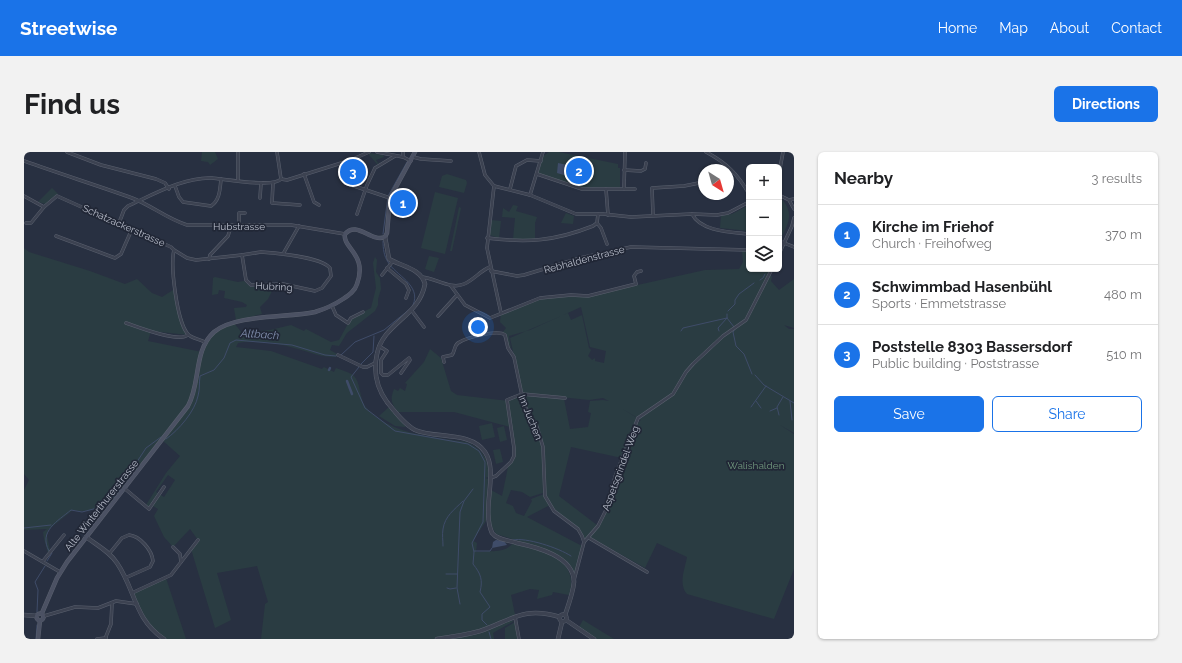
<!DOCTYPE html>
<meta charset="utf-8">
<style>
body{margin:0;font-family:Raleway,sans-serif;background:#f2f2f2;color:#202124}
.controls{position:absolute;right:12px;top:12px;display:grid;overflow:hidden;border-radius:6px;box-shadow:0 1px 3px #0004}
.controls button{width:36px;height:36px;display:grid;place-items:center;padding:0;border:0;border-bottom:1px solid #e0e0e0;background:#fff;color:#202124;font:20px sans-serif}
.compass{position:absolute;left:674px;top:12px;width:36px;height:36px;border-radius:50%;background:#fff;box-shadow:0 1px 3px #0004;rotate:143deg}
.you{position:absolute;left:454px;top:175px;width:14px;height:14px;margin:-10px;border:3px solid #fff;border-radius:50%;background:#1a73e8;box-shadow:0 0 0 6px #1a73e833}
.badge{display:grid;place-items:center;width:26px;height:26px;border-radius:50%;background:#1a73e8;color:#fff;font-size:13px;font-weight:700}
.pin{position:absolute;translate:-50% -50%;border:2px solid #fff;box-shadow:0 1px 4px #0006}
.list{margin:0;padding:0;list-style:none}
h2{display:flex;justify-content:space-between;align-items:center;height:52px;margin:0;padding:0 16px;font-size:17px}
h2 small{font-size:13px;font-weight:400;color:#757577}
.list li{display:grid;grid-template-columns:26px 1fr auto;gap:12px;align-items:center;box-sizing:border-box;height:60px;padding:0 16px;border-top:1px solid #e0e0e0}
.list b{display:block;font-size:15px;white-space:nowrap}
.list p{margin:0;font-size:13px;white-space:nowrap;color:#757577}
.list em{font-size:13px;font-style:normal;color:#757577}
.actions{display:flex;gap:8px;padding:12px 16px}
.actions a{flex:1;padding:9px 0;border:1px solid #1a73e8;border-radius:6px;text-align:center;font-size:14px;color:#1a73e8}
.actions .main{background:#1a73e8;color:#fff}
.icon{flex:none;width:22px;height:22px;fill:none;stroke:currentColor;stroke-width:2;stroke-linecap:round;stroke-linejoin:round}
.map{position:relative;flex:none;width:770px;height:487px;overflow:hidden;border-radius:6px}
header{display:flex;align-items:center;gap:24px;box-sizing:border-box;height:56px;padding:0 20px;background:#1a73e8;color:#fff}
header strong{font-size:19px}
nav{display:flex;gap:22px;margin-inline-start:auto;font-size:14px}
.intro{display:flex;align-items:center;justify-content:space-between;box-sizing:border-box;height:96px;padding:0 24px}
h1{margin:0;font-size:28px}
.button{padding:10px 18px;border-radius:6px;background:#1a73e8;color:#fff;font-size:14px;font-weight:700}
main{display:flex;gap:24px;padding:0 24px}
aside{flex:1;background:#fff;border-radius:6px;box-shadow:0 1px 3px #0004}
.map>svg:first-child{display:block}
</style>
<header>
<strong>Streetwise</strong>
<nav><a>Home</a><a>Map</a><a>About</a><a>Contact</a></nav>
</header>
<div class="intro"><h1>Find us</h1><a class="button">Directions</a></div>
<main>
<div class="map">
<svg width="770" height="487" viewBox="0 0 770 487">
<rect width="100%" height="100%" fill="#283041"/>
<g fill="#2a3c42" fill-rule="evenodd">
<polygon points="178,0 191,0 194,7 186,13 184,10 177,9"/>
<polygon points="525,0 535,0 594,12 594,16 596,16 596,35 559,36 513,22 518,5"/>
<polygon points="345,1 359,3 360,5 352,8 354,11 357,10 353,12 345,3"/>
<polygon points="423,22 442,28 443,31 440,41 415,35 418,24"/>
<polygon points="28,36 34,42 22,52 14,50"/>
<polygon points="411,40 434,46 421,102 397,96"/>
<path d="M755,44C770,59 766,69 757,86L755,85Z"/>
<polygon points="489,53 494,54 492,59 513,65 511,71 511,87 489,87 491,66 478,65 479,56 485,60"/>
<polygon points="725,53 725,79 696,76 697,64 708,62"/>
<polygon points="435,55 437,56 428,99 426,99"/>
<polygon points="542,61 550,64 549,72 537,71"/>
<polygon points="467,68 477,69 475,86 465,83"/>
<path d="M0,96L5,100L66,119L101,132L113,127L128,141L138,145L149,138L164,183L127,179L124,189L178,200C186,182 193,179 210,171L218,181L246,178L267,173L280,179L282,177L307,190L315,188L327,166L347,156L352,136L349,111L351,105L353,108L352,120L356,126L357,137L354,147V153L351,159L323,181L315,194L308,193L306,198L313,202L312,205C294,205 286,200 270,196C254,191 230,188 214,191L212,195L247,199L298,217L300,215L310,220L312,216C317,218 325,220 329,223C337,230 335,245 341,254C363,282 409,285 442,290C458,296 466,308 464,325L461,326L464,327L462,369L449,389L453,391L452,400C463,398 481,402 489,391C516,397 557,406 545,443L529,440L528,443L513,447L515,438L506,437L487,443L491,463L466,473L468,476L485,469H490L469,481L470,487H237L241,452L244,450L233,414L193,421L207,468L191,476L167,397L174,388L166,377L149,395L140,385L130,364L134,357L129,354L125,357L122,353L142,321L156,304L138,288L113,319L108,316L98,325L100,336L87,353L84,352C72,357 62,361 49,358L24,378L23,383L26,398L24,401L20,387L19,380L23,377L0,378V338L5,328L0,322ZM144,323L151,328L140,345L132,340Z"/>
<path d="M725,98V117H748L746,123L748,125L747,129L755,138L770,127V176L760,173L765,177H770V281L756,273L770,282V417L750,467L663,442C654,432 661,417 663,405L633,391L621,416L566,385L583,358L591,325L613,272L617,268L597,256L613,266L598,306L547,295L535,344L573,373L561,388L554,376L531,358L524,347L522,341L520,306L514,275L503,258L498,243L540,247L546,277L564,275L567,261L564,260L566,249L579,248L585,249L579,246L565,248L498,241L486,186L544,161L547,168L558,163L565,196L567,198L564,204L568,208L571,206V209L580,211L582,199L566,195L557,155L506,178L485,184L487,196H484L481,183L478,181L482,176L476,170L477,161L512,147L547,143L564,144L681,118L715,117L719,110L718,99Z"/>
<polygon points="405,104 415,106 410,120 401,117"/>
<polygon points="191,125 214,130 220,129 227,135 250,135 244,147 236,155 238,162 212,168 210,156 222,155 223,153 218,150 200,146 201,139 195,138 194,142 188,143 189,126"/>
<path d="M406,197L417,206L427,239L433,243L485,249L487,247L497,243L501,258L512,274L518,295L519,341L506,345L498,340L487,338L482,351L489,354L492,361L500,364L508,349L507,347L520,342L526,353L503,365L558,394L552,422L550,423L546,414L514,395L472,382L467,373L466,366L467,338L478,344L484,315L491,302L488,270H486V275L430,260H374C367,251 366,247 370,237L374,239L376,236L381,239L383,232L381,231L400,210Z"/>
<polygon points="365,255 382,273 381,275 371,274 355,264"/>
<polygon points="468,271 471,285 458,288 455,274"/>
<polygon points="480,274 483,288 476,290 473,276"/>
<polygon points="476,297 479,310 472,312 469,298"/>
<polygon points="142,426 162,487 140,487 126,477 108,441"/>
<polygon points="559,468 590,487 565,487 567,484 555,475"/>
<polygon points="491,470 494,487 481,487 481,476"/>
</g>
<g fill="#3f4c69">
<polygon points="534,11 553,15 551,25 547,24 548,19 544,19 545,21 543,24 533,21"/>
<polygon points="472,388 480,389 483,393 468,396 469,390"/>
</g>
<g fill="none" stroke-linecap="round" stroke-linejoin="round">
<g stroke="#3f4c69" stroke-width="1">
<polyline points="359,82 364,44 383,10"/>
<path d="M359,89C359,97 360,104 364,110C371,123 398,133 389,153"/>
<polyline points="736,128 739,126 741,122"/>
<polyline points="704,159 711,152 711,148 715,142 730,131"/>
<polyline points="703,162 703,166 710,175"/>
<polyline points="711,177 709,180 712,194 720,202 728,222"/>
<polyline points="657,179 659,176 703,166"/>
<polyline points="695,179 694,176 703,166"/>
<polyline points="317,203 331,190 360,178 386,157"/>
<polyline points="337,212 349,200 350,184"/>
<path d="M335,215L327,225L341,256L371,279L444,292L455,299L461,310L459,370L448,391L450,400L449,412C457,422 459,428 456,440L466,455L458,462V468L463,473"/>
<polyline points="731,223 740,233 770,251"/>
<polyline points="732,249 737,256"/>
<polyline points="766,249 768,268"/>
<polyline points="727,255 742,234"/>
<polyline points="746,259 753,256"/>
<polyline points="755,263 753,255 759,245"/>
<path d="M142,287C155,278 171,259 174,244C176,237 175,231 176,224L190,218L200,206L206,191L212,188L268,193L301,203L312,204"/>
<polyline points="0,376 27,373"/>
<path d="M489,388C502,385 535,396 547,404"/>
<path d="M419,394C419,388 418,383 419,377C421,364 430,358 439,349"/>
<path d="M25,399C14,379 34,369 47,358L58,360L81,354L97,337V327L100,321L107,319L122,296L137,285"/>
<polyline points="450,399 466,399 468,396"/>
<polyline points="23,409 28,401"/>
<polyline points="422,422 433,422"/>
<polyline points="423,436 426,437 432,436"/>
<polyline points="436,452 433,436 436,360 440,349 449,337"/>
<polyline points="13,460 14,438 11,430 21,414"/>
<polyline points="465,480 467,487"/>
<polyline points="12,487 13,473"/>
</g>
<g stroke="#3f4c69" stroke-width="2.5">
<polyline points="305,218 306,216"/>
<polyline points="323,229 328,242"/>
</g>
<defs>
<g id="minor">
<polyline points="43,0 77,13 132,27 141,31 145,37"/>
<polyline points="214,0 214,28"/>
<polyline points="253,0 257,27"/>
<polyline points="353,0 379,5 387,9"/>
<polyline points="379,0 379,5"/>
<polyline points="455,0 461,23 470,34 506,43 552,62 579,62 607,65 668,62 693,63 704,61 725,50"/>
<path d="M682,0C701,10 714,22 725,42"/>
<polyline points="389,5 397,7 427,9"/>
<path d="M0,9C36,22 72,33 108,46C127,53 143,67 163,73H267L321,82"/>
<polyline points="324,9 321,31 363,45"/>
<polyline points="600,18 617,19 621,17 622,11"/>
<polyline points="280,22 290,50 295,53"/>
<polyline points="513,22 558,37 611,37"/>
<polyline points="755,22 759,0"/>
<polyline points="249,31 248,51 276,53"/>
<path d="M151,34L155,45L159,50L187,54C196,48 196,37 197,27"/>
<polyline points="470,34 463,96 477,161"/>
<polyline points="486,37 492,14 503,8 517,9"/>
<polyline points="582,37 584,63"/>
<polyline points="600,37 601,0"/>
<polyline points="506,43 519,0"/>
<polyline points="755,43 765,48 770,57"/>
<polyline points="0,44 20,55"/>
<polyline points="367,44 383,49"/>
<polyline points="236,46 237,31"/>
<polyline points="765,48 770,47"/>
<polyline points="333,62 343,33 351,16 371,4"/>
<path d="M668,62C677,80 708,80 725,82"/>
<polyline points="629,63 628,36 660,34 680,30"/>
<path d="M2,71H7L20,55L33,44L147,95L150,98C146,114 153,168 163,181C168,188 176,186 182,191"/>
<path d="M95,71L100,58L104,54C130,42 160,25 188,26C201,27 250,36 257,27L263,28L327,8L345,0"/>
<polyline points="573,71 577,76 583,92"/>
<polyline points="215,74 215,61 221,61"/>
<polyline points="32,84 91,106 97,102 108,77"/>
<path d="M463,86C504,91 531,89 569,74L573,71L574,62"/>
<polyline points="755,89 770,95"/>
<polyline points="150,98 163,106 172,108 218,103"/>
<path d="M237,100C251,101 297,105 306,116L307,124L298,136L291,139L259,132L227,133L222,128L218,103Z"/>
<polyline points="259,102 275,74"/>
<polyline points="755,102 768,74 770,66"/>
<polyline points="185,107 186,103 204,84 207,74"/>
<polyline points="363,116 382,132 385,138 382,146"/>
<polyline points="467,119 493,124 500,123 556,106 607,95 725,98"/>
<polyline points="358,123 369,109"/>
<path d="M398,125C411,126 427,138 440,132C450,128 457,118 466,115"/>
<polyline points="427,134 441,153 466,166 516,146 547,143 564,144 612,132 610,124 613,120 617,119"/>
<polyline points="308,154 312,163 324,171 327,166 339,160"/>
<polyline points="388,159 400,175"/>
<polyline points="414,164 433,143"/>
<path d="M102,171C114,175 154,191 164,183"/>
<polyline points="355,194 363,199 357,208 357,221 359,223 364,223 385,206 386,208 377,221"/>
<polyline points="314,203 339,215 343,215 351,211"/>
<path d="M420,210L419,205L428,203C431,199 430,194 434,191C441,186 474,177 481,183L484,196L490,205L500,253L513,275L519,295L521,344L530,359L554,377L558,384L560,390L550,428"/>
<polyline points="466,326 472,324 487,310 490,304 490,296 483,248 498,242 541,246"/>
<polyline points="100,336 125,357 140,335"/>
<polyline points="565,386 623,420"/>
<polyline points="560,390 574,374 582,358 591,325 614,266 649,242 662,220 669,212 699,184 722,168 748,117"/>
<polyline points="149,395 156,402 157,410"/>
<polyline points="0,399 36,420"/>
<path d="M85,402L98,386L105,383C116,384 128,398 129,409L126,415L101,426"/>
<polyline points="19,409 40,383"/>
<polyline points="108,441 147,423 174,388"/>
<polyline points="20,464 51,455 74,456 92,449 113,452"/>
<polyline points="491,465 495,487"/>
<polyline points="73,487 82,486"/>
<polyline points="81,487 87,472 88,451"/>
</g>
<g id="tertiary">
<path d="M361,85L365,107C376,114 397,116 401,132C395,165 359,171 353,202C349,220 352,235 363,250C371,260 380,272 391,278C412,287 447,279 461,300C475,321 457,356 468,381C473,388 484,388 493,391C512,395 550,404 550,430C549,441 544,454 541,463"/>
<path d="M62,385C73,393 86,400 93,411C112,439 110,467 140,487"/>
<circle cx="539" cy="466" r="3.5"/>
<polyline points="0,463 13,464"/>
<polyline points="542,468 570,487"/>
<path d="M413,487C428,485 442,483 456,479C488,468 499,454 536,465"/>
<polyline points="534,487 538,470"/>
</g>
<g id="secondary">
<path d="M18,461L33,426L43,410L164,254C177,231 169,199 190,180C211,162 264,166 291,160C301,157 310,153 319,147C325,143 331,139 333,132C344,102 318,96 321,82C333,68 347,91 361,85L363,81L366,46L391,0"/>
<circle cx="16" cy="465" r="3.5"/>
<polyline points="14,487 16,468"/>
</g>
</defs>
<use href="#minor" stroke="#5a606e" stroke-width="3.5"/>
<use href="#tertiary" stroke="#5a606e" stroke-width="4.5"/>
<use href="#secondary" stroke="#5a606e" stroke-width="4.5"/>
<use href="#minor" stroke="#3c4251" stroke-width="2.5"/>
<use href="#tertiary" stroke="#3c4251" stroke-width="3.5"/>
<use href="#secondary" stroke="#4b5163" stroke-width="3.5"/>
</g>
<g text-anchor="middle" stroke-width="3.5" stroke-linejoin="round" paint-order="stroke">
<g font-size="10" fill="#b9becb" stroke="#212736">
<text transform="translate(100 73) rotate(24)" y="4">Schatzackerstrasse</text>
<text x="215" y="78">Hubstrasse</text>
<text transform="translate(560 107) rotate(-15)" y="4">Rebhaldenstrasse</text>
<text transform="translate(250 134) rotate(3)" y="4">Hubring</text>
<text transform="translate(507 265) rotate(68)" y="4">Im Juchen</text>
<text transform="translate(596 316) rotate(-70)" y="4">Aspetsgrindel-Weg</text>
<text transform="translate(77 353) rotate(-52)" y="4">Alte Winterthurerstrasse</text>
</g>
<g font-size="10" fill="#729a7f" stroke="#212736">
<text x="732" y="317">Walishalden</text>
</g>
<g font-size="11" font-style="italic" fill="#8391b0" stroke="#212736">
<text transform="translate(236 182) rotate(4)" y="4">Altbach</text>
</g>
</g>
</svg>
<div class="controls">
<button>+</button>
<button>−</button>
<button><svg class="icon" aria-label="layers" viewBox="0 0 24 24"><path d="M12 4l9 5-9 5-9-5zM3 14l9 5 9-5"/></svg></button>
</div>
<svg class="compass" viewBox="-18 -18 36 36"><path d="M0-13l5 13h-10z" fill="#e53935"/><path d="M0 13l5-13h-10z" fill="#757577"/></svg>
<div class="you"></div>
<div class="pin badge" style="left:379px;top:51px">1</div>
<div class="pin badge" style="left:555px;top:19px">2</div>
<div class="pin badge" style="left:329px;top:20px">3</div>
</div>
<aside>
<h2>Nearby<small>3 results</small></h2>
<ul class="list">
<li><span class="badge">1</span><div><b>Kirche im Friehof</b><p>Church · Freihofweg</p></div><em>370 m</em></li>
<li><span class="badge">2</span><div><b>Schwimmbad Hasenbühl</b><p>Sports · Emmetstrasse</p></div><em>480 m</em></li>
<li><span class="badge">3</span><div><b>Poststelle 8303 Bassersdorf</b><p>Public building · Poststrasse</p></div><em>510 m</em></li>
</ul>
<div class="actions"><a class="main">Save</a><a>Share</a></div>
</aside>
</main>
